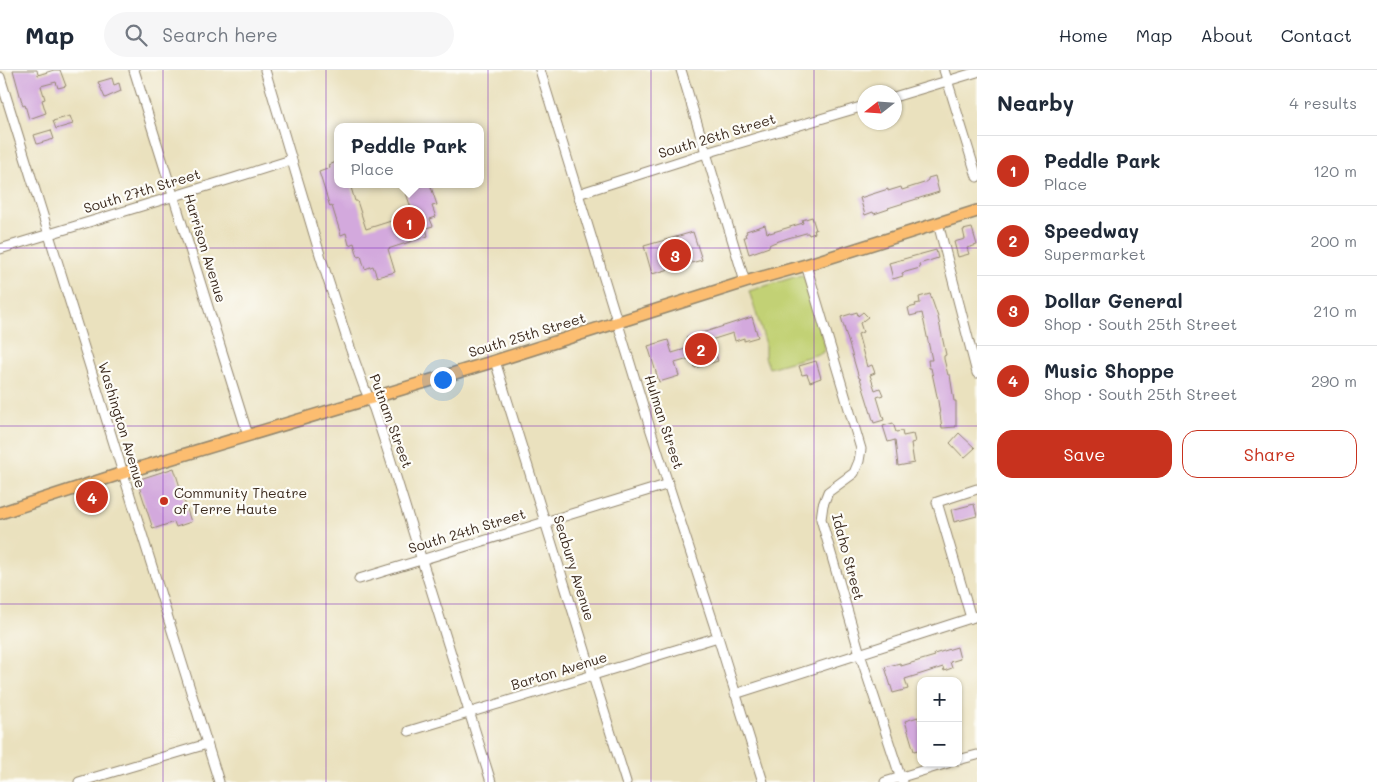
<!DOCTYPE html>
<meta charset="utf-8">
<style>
body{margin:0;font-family:Mali,sans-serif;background:#f6f6f7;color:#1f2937}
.controls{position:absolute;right:15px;bottom:15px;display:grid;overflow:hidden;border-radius:10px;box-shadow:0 1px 4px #0004}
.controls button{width:45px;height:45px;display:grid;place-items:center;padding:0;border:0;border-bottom:1px solid #e0e1e3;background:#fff;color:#1f2937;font:25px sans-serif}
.compass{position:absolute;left:857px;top:15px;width:45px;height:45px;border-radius:50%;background:#fff;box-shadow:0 1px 4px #0004;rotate:253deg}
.you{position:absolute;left:442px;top:309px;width:18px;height:18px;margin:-12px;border:4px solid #fff;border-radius:50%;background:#1a73e8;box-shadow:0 0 0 8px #1a73e833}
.badge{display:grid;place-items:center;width:32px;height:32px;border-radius:50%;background:#c8321e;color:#fff;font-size:16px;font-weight:700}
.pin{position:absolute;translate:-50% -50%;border:2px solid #fff;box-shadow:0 1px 5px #0006}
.popup{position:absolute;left:334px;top:53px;width:150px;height:65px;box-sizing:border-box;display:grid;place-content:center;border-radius:10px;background:#fff;filter:drop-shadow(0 1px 4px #0005);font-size:16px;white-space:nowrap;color:#747a83}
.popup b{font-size:19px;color:#1f2937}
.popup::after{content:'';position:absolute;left:50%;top:100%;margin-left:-10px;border:10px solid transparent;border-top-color:#fff}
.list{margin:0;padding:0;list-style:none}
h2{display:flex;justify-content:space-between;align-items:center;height:65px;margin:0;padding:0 20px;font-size:21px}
h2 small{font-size:16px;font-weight:400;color:#747a83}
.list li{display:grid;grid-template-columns:32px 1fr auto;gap:15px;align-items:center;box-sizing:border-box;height:70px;padding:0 20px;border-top:1px solid #e0e1e3}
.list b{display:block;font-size:19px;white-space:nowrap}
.list p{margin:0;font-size:16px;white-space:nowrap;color:#747a83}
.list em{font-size:16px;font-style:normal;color:#747a83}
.actions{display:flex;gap:10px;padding:15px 20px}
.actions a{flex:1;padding:11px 0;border:1px solid #c8321e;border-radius:15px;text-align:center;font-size:18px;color:#c8321e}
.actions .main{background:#c8321e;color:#fff}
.icon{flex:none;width:28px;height:28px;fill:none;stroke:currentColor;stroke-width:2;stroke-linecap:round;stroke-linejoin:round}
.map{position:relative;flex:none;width:977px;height:712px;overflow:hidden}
header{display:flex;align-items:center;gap:30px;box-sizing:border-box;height:70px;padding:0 25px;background:#fff;border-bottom:1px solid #e0e1e3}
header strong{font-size:24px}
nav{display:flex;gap:28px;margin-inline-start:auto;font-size:18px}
.search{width:350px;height:45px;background:#f6f6f7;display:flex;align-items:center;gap:12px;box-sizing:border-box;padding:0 18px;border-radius:28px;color:#747a83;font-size:19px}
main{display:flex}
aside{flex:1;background:#fff}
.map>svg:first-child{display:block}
</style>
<header>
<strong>Map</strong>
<div class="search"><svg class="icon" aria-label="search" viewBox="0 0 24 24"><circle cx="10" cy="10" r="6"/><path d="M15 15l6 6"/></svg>Search here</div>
<nav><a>Home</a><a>Map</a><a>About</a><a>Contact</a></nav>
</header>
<main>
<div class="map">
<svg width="977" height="712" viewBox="0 0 977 712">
<rect width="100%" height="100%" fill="#fdfcf7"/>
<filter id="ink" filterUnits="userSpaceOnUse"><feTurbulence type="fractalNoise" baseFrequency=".02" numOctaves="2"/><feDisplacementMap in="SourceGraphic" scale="10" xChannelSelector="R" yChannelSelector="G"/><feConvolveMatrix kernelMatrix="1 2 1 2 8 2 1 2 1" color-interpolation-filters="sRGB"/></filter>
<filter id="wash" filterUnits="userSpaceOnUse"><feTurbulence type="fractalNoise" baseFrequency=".0096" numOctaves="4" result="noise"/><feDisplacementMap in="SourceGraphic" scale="20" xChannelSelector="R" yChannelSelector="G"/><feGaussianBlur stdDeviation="1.12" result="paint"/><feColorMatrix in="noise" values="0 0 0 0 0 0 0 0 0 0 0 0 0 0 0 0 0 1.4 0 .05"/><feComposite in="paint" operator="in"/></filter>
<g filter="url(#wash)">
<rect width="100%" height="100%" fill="#eae1be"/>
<polygon fill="#c2d174" stroke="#7e7e49" points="801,205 805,209 825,276 824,280 822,283 769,298 765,287 765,271 749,221"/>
<g id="blocks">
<g fill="#d3a9dd">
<polygon points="13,0 37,0 38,5 54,0 60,0 66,16 58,18 56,12 41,16 45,29 42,30 46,43 29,49 25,35 23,36"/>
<polygon points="112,8 114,15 119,13 121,21 105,28 98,12"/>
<polygon points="70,46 73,54 56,59 53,51"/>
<polygon points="51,60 54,69 37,74 34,65"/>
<polygon points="336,92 338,99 338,114 350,114 355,131 357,131 366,159 413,144 403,114 430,114 437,135 432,136 436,147 430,149 433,156 426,158 428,166 388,179 395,202 377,207 373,196 365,199 361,186 358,187 354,173 349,175 346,163 341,165 332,136 330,137 319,102 330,98 329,95"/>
<polygon points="935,106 939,122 888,138 889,139 874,144 873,142 865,145 860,128 888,119 888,121 901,117 902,120 924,113 928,110 928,108"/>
<polygon points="812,147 816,160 814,160 815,163 809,165 808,163 806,163 788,168 773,173 769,175 769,177 749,184 744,167 746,167 745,164 747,163 746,161 765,155 767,163 770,162 770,163 803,153 802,150"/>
<polygon points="972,158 977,175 967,178 969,184 958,187 954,172 965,169 963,160"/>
<polygon points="693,162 702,190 652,204 644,176"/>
<polygon points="936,180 938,188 919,194 920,198 902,203 903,206 893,209 889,193"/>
<polygon points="930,224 938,247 946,285 944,286 944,289 948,305 950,305 954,331 956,331 956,357 942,358 938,331 931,298 929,298 928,290 932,290 922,243 910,246 908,238 916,236 915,234 920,233 919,227"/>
<polygon points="857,242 858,246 863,242 868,247 860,253 863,262 858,264 867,297 872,295 875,303 870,305 875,320 880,318 883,325 877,327 884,350 874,353 860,308 859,308 841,247"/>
<polygon points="752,247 758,267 744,271 744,268 735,271 733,263 711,270 718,291 695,298 692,288 675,293 679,306 659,312 648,276 668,270 672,283 689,278 686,268"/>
<polygon points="816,291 821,308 810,312 807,304 802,305 799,296"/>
<polygon points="893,353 896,362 902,361 903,366 913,364 915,372 911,373 914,393 898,396 895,370 888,372 883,356"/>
<polygon points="959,363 975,378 964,388 950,373"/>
<polygon points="174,398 191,452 176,457 174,452 153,459 137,410"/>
<polygon points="974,434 977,446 954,452 951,440"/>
<polygon points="957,577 960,589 950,592 952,598 944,601 943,597 905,609 908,619 893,623 885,597 900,593 901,596 935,586 934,584"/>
<polygon points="918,647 921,658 921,679 914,681 905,651"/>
</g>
</g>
</g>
<g filter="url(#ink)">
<use href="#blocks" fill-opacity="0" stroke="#92866e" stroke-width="1"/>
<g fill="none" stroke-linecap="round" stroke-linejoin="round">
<defs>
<g id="minor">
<polyline points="134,0 248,365"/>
<polyline points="265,0 321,188 347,269 364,317 374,339 390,388 491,712"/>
<polyline points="540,0 650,358 718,567 763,712"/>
<polyline points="681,0 745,212"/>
<polyline points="944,0 977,107"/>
<polyline points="0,7 219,712"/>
<polyline points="894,27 977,2"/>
<polyline points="578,124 706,83 864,36"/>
<polyline points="938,153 977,303"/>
<polyline points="0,179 234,108 291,90"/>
<polyline points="806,195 861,379 859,391 854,403 828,422 823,435 821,449 860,584 902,712"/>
<polyline points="495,291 626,712"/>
<polyline points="359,509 669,414"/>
<polyline points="971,548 937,432 977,419"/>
<polyline points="735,624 977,546"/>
<polyline points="409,661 718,567"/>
<polyline points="958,690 977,685"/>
<polyline points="79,712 207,674"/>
<polyline points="885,712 948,693"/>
</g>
<polyline id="major" points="0,443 123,403 495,291 745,212 806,195 977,141"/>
</defs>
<use href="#minor" stroke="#92866e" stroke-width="11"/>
<use href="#major" stroke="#92866e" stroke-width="14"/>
<use href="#minor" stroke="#fff" stroke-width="9"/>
<use href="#major" stroke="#fcbd6f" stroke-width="11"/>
</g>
</g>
<path fill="none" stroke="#7b2cbf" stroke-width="1" stroke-opacity="0.55" d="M163,0V712M326,0V712M488,0V712M651,0V712M814,0V712M0,178H977M0,356H977M0,534H977"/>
<circle fill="#c8321e" stroke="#fdfcf7" stroke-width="2" cx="164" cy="431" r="5"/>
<g text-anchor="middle" stroke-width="4.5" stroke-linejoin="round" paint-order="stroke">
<g font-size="14" fill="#3b2a1e" stroke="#fdfcf7">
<text transform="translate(717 66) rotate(-17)" y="5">South 26th Street</text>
<text transform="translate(142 121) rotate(-17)" y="5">South 27th Street</text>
<text transform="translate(205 178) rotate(73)" y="5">Harrison Avenue</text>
<text transform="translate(527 265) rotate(-17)" y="5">South 25th Street</text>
<text transform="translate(391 351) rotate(70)" y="5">Putnam Street</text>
<text transform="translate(664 352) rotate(72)" y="5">Hulman Street</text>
<text transform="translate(122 355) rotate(73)" y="5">Washington Avenue</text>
<text transform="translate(467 461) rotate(-17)" y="5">South 24th Street</text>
<text transform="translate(848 487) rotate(75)" y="5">Idaho Street</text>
<text transform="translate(574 498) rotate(73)" y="5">Seabury Avenue</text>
<text transform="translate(559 601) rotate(-17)" y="5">Barton Avenue</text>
</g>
<g font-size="14" fill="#3b2a1e" stroke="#fdfcf7" text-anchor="start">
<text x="174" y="428">Community Theatre<tspan x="174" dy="16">of Terre Haute</tspan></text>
</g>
</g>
</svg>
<div class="controls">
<button>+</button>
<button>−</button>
</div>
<svg class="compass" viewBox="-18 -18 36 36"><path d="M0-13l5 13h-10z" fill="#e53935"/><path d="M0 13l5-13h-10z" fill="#747a83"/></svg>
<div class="you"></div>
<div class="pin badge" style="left:409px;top:153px">1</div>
<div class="popup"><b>Peddle Park</b>Place</div>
<div class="pin badge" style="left:701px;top:279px">2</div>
<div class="pin badge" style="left:675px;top:185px">3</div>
<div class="pin badge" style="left:92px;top:427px">4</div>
</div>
<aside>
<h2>Nearby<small>4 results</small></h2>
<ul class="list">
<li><span class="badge">1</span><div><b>Peddle Park</b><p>Place</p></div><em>120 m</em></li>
<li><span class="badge">2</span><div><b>Speedway</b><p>Supermarket</p></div><em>200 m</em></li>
<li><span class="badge">3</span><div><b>Dollar General</b><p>Shop · South 25th Street</p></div><em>210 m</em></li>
<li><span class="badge">4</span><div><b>Music Shoppe</b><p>Shop · South 25th Street</p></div><em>290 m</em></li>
</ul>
<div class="actions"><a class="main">Save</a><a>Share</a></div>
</aside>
</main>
